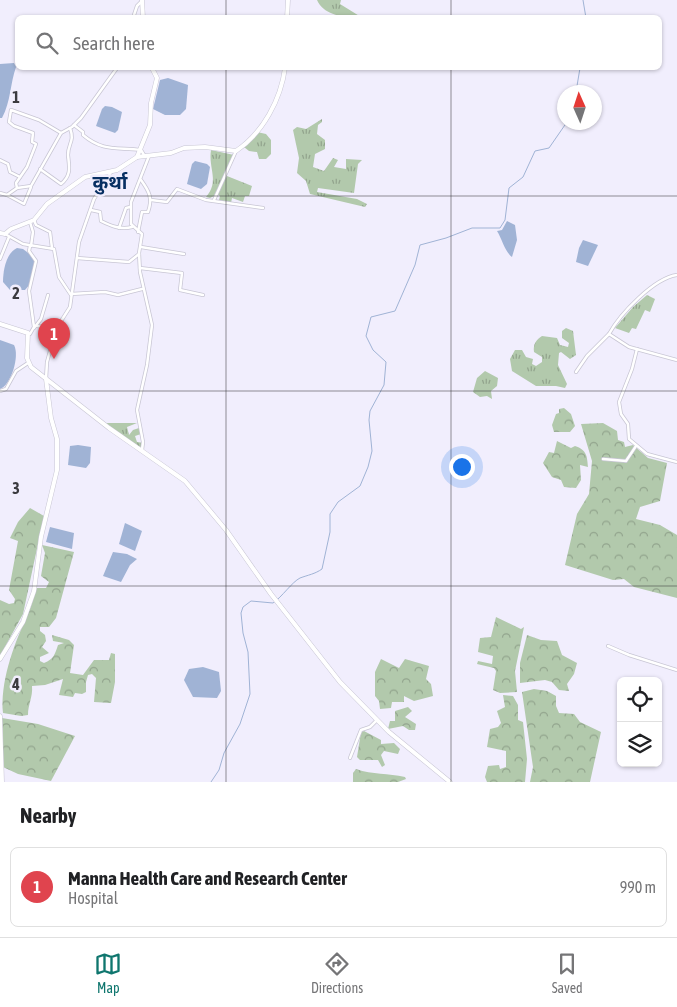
<!DOCTYPE html>
<meta charset="utf-8">
<style>
body{margin:0;font-family:"Asap Condensed","Noto Sans Devanagari",sans-serif;background:#f2f2f2;color:#202124}
.controls{position:absolute;right:15px;bottom:15px;display:grid;overflow:hidden;border-radius:8px;box-shadow:0 1px 4px #0004}
.controls button{width:45px;height:45px;display:grid;place-items:center;padding:0;border:0;border-bottom:1px solid #e0e0e0;background:#fff;color:#202124;font:25px sans-serif}
.compass{position:absolute;left:557px;top:85px;width:45px;height:45px;border-radius:50%;background:#fff;box-shadow:0 1px 4px #0004;rotate:357deg}
.you{position:absolute;left:461px;top:466px;width:18px;height:18px;margin:-12px;border:4px solid #fff;border-radius:50%;background:#1a73e8;box-shadow:0 0 0 8px #1a73e833}
.badge{display:grid;place-items:center;width:32px;height:32px;border-radius:50%;background:#0f766e;color:#fff;font-size:16px;font-weight:700}
.pin{position:absolute;translate:-50% -41px;filter:drop-shadow(0 1px 2px #0008)}
.pin::after{content:'';position:absolute;top:26px;width:18px;height:15px;background:inherit;clip-path:polygon(0 0,100% 0,50% 100%)}
.list{margin:0;padding:0;list-style:none}
h2{display:flex;justify-content:space-between;align-items:center;height:65px;margin:0;padding:0 20px;font-size:21px}
h2 small{font-size:16px;font-weight:400;color:#757577}
.list li{display:grid;grid-template-columns:32px 1fr auto;gap:15px;align-items:center;box-sizing:border-box;height:80px;margin:0 10px 10px;padding:0 10px;border:1px solid #e0e0e0;border-radius:8px}
.list b{display:block;font-size:19px;white-space:nowrap}
.list p{margin:0;font-size:16px;white-space:nowrap;color:#757577}
.list em{font-size:16px;font-style:normal;color:#757577}
.icon{flex:none;width:28px;height:28px;fill:none;stroke:currentColor;stroke-width:2;stroke-linecap:round;stroke-linejoin:round}
.map{position:relative;flex:none;width:677px;height:782px;overflow:hidden}
.search{position:absolute;background:#fff;box-shadow:0 1px 4px #0004;left:15px;right:15px;top:15px;height:55px;display:flex;align-items:center;gap:12px;box-sizing:border-box;padding:0 18px;border-radius:8px;color:#757577;font-size:19px}
.sheet{height:155px;background:#fff}
nav{display:flex;justify-content:space-around;align-items:center;box-sizing:border-box;height:70px;border-top:1px solid #e0e0e0;background:#fff;font-size:14px;color:#757577}
nav a{display:grid;justify-items:center;gap:2px}
nav .on{color:#0f766e}
.map>svg:first-child{display:block}
</style>
<div class="map">
<svg width="677" height="782" viewBox="0 0 677 782">
<defs>
<pattern id="grass-tufts" width="24" height="20" patternUnits="userSpaceOnUse" patternTransform="scale(1.25)"><rect width="24" height="20" fill="#b2c9ac"/><path d="M3 7l-1-3M5 7V3M7 7l1-3M15 17l-1-3M17 17v-4M19 17l1-3" fill="none" stroke="#92a48d"/></pattern>
<pattern id="forest-crowns" width="20" height="18" patternUnits="userSpaceOnUse" patternTransform="scale(1.25)"><rect width="20" height="18" fill="#b2c9ac"/><path d="M2 6a3 3 0 1 1 6 0M12 15a3 3 0 1 1 6 0" fill="none" stroke="#92a48d"/></pattern>
</defs>
<rect width="100%" height="100%" fill="#f1eefd"/>
<g fill="url(#grass-tufts)">
<path d="M317,0H341L340,4L361,17C346,18 324,16 317,0Z"/>
<polygon points="322,119 322,122 318,125 317,134 325,140 325,149 315,154 313,167 324,171 333,158 338,160 334,167 346,169 346,159 362,160 358,164 354,193 318,188 317,192 357,199 367,204 365,207 310,194 306,181 297,173 299,158 293,130 297,127 306,129"/>
<polygon points="257,132 266,134 271,140 271,154 266,159 259,159 257,152 249,151 244,147"/>
<path d="M211,150L234,155L214,196L210,198L206,197C220,181 208,169 211,150Z"/>
<polygon points="227,176 252,186 249,196 245,196 243,202 232,198 231,203 219,200 220,196 217,194"/>
<polygon points="647,295 655,299 650,312 645,310 636,329 632,328 629,333 615,328 633,307"/>
<path d="M566,328L573,331L576,355L570,359L561,352L559,353L558,365L567,384L565,388L556,386H536L512,371L510,359L515,350H522L526,357L533,359L532,364L536,366L542,362V357L534,352C533,344 536,340 542,336L557,338L560,345L568,347L569,343L562,338V331Z"/>
<polygon points="485,371 498,378 497,386 491,391 492,399 487,396 480,397 473,392 477,378"/>
<polygon points="104,423 137,423 127,427 129,435 133,430 139,428 141,434 135,436 137,442 144,443 144,446 141,448"/>
</g>
<g fill="url(#forest-crowns)">
<polygon points="564,408 571,414 575,426 570,432 554,432 552,425 556,414 559,413 559,409"/>
<polygon points="603,423 617,431 618,440 624,442 625,447 633,445 648,458 667,463 660,501 640,507 636,519 660,525 677,535 677,598 634,587 624,579 613,580 565,565 577,514 589,494 592,461 581,424"/>
<path d="M557,441L571,448L575,446C587,450 587,456 588,467L580,465L581,480L576,488L564,487L561,480L552,477L543,463L549,452L554,453Z"/>
<polygon points="30,508 44,516 23,614 0,656 0,600 9,604 14,603 15,599 9,590 18,541 10,538 18,522"/>
<path d="M42,545L74,552L56,618L49,627H40V631L45,635L46,641L42,647L49,653L40,657V661L44,663C54,659 55,654 58,645L64,643L53,641L52,635L69,640L74,645L70,673L83,675L94,660H109L111,653L115,654V682L111,703L94,702L96,678L92,674L88,675L86,682V692L82,694L75,693L73,697L59,695L63,679L45,685L32,686C33,697 28,704 28,715L21,716L3,713C0,684 13,646 25,621C30,611 33,599 37,588H46L49,582L41,576L45,553Z"/>
<polygon points="496,617 521,629 524,627 515,671 517,692 500,693 493,690 496,671 494,668 477,664 478,661 492,664 493,656 478,652 480,638 491,637"/>
<polygon points="527,635 541,640 557,641 562,655 577,663 574,674 567,684 569,691 559,690 552,682 545,680 520,683 520,663"/>
<polygon points="381,659 399,668 405,659 429,666 426,679 431,684 433,696 414,701 404,696 404,702 392,702 391,708 380,709 379,701 375,696 375,672"/>
<polygon points="534,689 547,691 556,696 556,706 559,713 574,714 580,722 601,732 590,782 530,782 533,767 522,692"/>
<polygon points="503,695 513,696 518,705 518,720 523,722 527,759 525,782 487,782 485,777 488,766 499,765 500,769 506,767 506,751 487,747 490,729 498,727 501,723 497,711 505,707"/>
<polygon points="408,707 412,711 405,717 416,724 415,730 409,730 403,726 388,729 390,721 395,721 395,711"/>
<polygon points="2,718 38,724 75,736 51,781 18,774 3,767"/>
<polygon points="364,731 381,740 381,744 394,743 400,749 398,754 384,751 381,755 385,765 382,767 378,760 360,760 357,757 361,732"/>
<path d="M356,769C373,775 388,773 405,777L406,779L398,782H353V773Z"/>
</g>
<g fill="#a0b3d5">
<path d="M14,63L16,67C10,84 11,101 2,118H0V64Z"/>
<polygon points="168,78 188,85 186,109 180,115 165,115 153,109 160,80"/>
<polygon points="105,106 112,107 122,112 118,130 115,133 96,126 102,109"/>
<polygon points="195,161 207,164 210,167 207,184 201,189 187,184 192,164"/>
<path d="M507,221L515,225L517,240L512,257C505,252 502,239 497,231L502,230Z"/>
<polygon points="583,240 598,245 588,266 576,262 579,248"/>
<path d="M17,248L23,249L35,258L30,284L25,290H10L3,282C3,271 6,253 17,248Z"/>
<path d="M0,340L14,345C20,356 11,385 0,389Z"/>
<polygon points="78,445 91,447 90,463 86,468 68,465 70,446"/>
<polygon points="125,523 142,531 135,551 119,544"/>
<polygon points="50,527 74,533 72,549 46,542"/>
<polygon points="113,552 127,554 137,559 130,565 121,582 103,576"/>
<polygon points="203,667 219,672 221,691 217,698 193,697 184,680 189,669"/>
</g>
<g fill="none" stroke-linecap="round" stroke-linejoin="round">
<g stroke="#a0b3d5" stroke-width="1">
<polyline points="583,0 586,18"/>
<polyline points="576,92 580,68"/>
<path d="M211,782L219,770L224,753L240,724L250,694L248,652L243,633L241,613L243,607L251,601L273,603C282,597 292,582 300,578C308,575 315,574 322,569L330,532V514L338,502L360,486L368,467L372,451L369,420L370,411L384,385L386,362L373,350L366,336L371,317L395,311L415,265L420,245L446,238L472,228H500L505,220L509,188L523,177L535,151L549,148L567,122"/>
</g>
<defs>
<g id="street">
<polyline points="133,18 137,6 141,2"/>
<path d="M74,125L83,132V135C103,152 117,147 141,150L144,155"/>
<polyline points="0,160 8,164 10,172 20,177"/>
<path d="M40,169L61,184C72,175 69,166 68,155C68,143 75,142 70,128"/>
<polyline points="17,188 16,183 27,167 36,144 32,142 33,133 14,126 9,122 11,110 39,120 61,133"/>
<polyline points="0,193 7,195 17,188 31,186 61,133 72,127 81,118 117,68"/>
<polyline points="7,195 24,204 31,187"/>
<polyline points="151,200 167,202 177,189 206,200 263,208"/>
<polyline points="214,200 236,151"/>
<path d="M91,210L100,212L101,221C111,226 121,230 132,227"/>
<polyline points="34,220 36,225 50,232 52,248"/>
<polyline points="30,222 33,232 31,246"/>
<polyline points="119,228 126,208 130,207"/>
<path d="M138,232L142,212H148C153,198 149,191 141,180"/>
<polyline points="5,234 23,244 54,249 59,277 71,295"/>
<polyline points="141,247 184,254"/>
<polyline points="77,258 129,262 139,254"/>
<polyline points="0,259 9,237"/>
<polyline points="140,268 182,273 180,290 203,295"/>
<polyline points="71,294 105,292 118,295 142,289"/>
<polyline points="37,326 56,329"/>
<polyline points="34,328 41,319 48,295"/>
<polyline points="28,333 30,334 34,327 29,291 36,261 29,251 30,246"/>
<path d="M609,334C620,314 654,278 677,275"/>
<polyline points="637,349 632,369 619,402 621,414 628,424 629,439 647,454 677,462"/>
<polyline points="576,372 587,356 609,334 629,347 677,360"/>
<polyline points="46,379 47,362 56,329 70,307 79,242 94,199 111,172"/>
<polyline points="0,391 6,389 16,371 28,363"/>
<polyline points="142,450 143,442 137,410 147,365 152,325 140,272 139,253 142,234 131,224 131,202 149,156"/>
<polyline points="603,459 626,461 636,446"/>
<polyline points="608,646 629,655 677,670"/>
<polyline points="350,758 361,730 370,727 377,720"/>
</g>
<g id="secondary">
<polyline points="142,0 143,18"/>
<polyline points="287,18 288,0"/>
<path d="M137,157L171,153L184,148L205,147L236,151C263,133 281,99 285,68"/>
<polyline points="0,233 5,234 11,229 34,220 47,204 85,177 117,170 137,157 150,125 151,103 157,78 152,68"/>
<polyline points="0,324 28,333 27,358 31,367 109,428 185,481 226,530 271,594 340,682 389,732 450,782"/>
<polyline points="0,659 23,622 34,591 41,537 57,470 57,439 51,418 46,379"/>
<polyline points="0,716 2,782"/>
</g>
</defs>
<use href="#street" stroke="#c8c6d4" stroke-width="4"/>
<use href="#secondary" stroke="#c8c6d4" stroke-width="5"/>
<use href="#street" stroke="#fff" stroke-width="2.5"/>
<use href="#secondary" stroke="#fff" stroke-width="4"/>
</g>
<path fill="none" stroke="#3b3a3f" stroke-width="1" stroke-opacity="0.55" d="M226,0V18M451,0V18M226,68V782M451,68V782M0,196H677M0,391H677M0,586H677"/>
<g text-anchor="middle" stroke-width="5" stroke-linejoin="round" paint-order="stroke">
<g font-size="19" font-weight="bold" fill="#072f62" stroke="#f1eefd">
<text x="110" y="189">कुर्था</text>
</g>
</g>
<g font-size="16" text-anchor="middle" font-weight="bold" fill="#3b3a3f" stroke="#f1eefd" stroke-width="5" stroke-linejoin="round" paint-order="stroke">
<text x="16" y="103">1</text>
<text x="16" y="299">2</text>
<text x="16" y="494">3</text>
<text x="16" y="690">4</text>
</g>
</svg>
<div class="controls">
<button><svg class="icon" aria-label="locate" viewBox="0 0 24 24"><circle cx="12" cy="12" r="6"/><path d="M12 2v4M12 18v4M2 12h4M18 12h4"/></svg></button>
<button><svg class="icon" aria-label="layers" viewBox="0 0 24 24"><path d="M12 4l9 5-9 5-9-5zM3 14l9 5 9-5"/></svg></button>
</div>
<svg class="compass" viewBox="-18 -18 36 36"><path d="M0-13l5 13h-10z" fill="#e53935"/><path d="M0 13l5-13h-10z" fill="#757577"/></svg>
<div class="you"></div>
<div class="pin badge" style="left:54px;top:359px;background:#e0444e">1</div>
<div class="search"><svg class="icon" aria-label="search" viewBox="0 0 24 24"><circle cx="10" cy="10" r="6"/><path d="M15 15l6 6"/></svg>Search here</div>
</div>
<section class="sheet">
<h2>Nearby<small></small></h2>
<ul class="list">
<li><span class="badge" style="background:#e0444e">1</span><div><b>Manna Health Care and Research Center</b><p>Hospital</p></div><em>990 m</em></li>
</ul>
</section>
<nav>
<a class="on"><svg class="icon" aria-label="map" viewBox="0 0 24 24"><path d="M3 6l6-2 6 2 6-2v14l-6 2-6-2-6 2zM9 4v14M15 6v14"/></svg>Map</a>
<a><svg class="icon" aria-label="directions" viewBox="0 0 24 24"><path d="M12 3l9 9-9 9-9-9zM9 14v-3h6M13 9l2 2-2 2"/></svg>Directions</a>
<a><svg class="icon" aria-label="saved" viewBox="0 0 24 24"><path d="M7 4h10v16l-5-4-5 4z"/></svg>Saved</a>
</nav>
